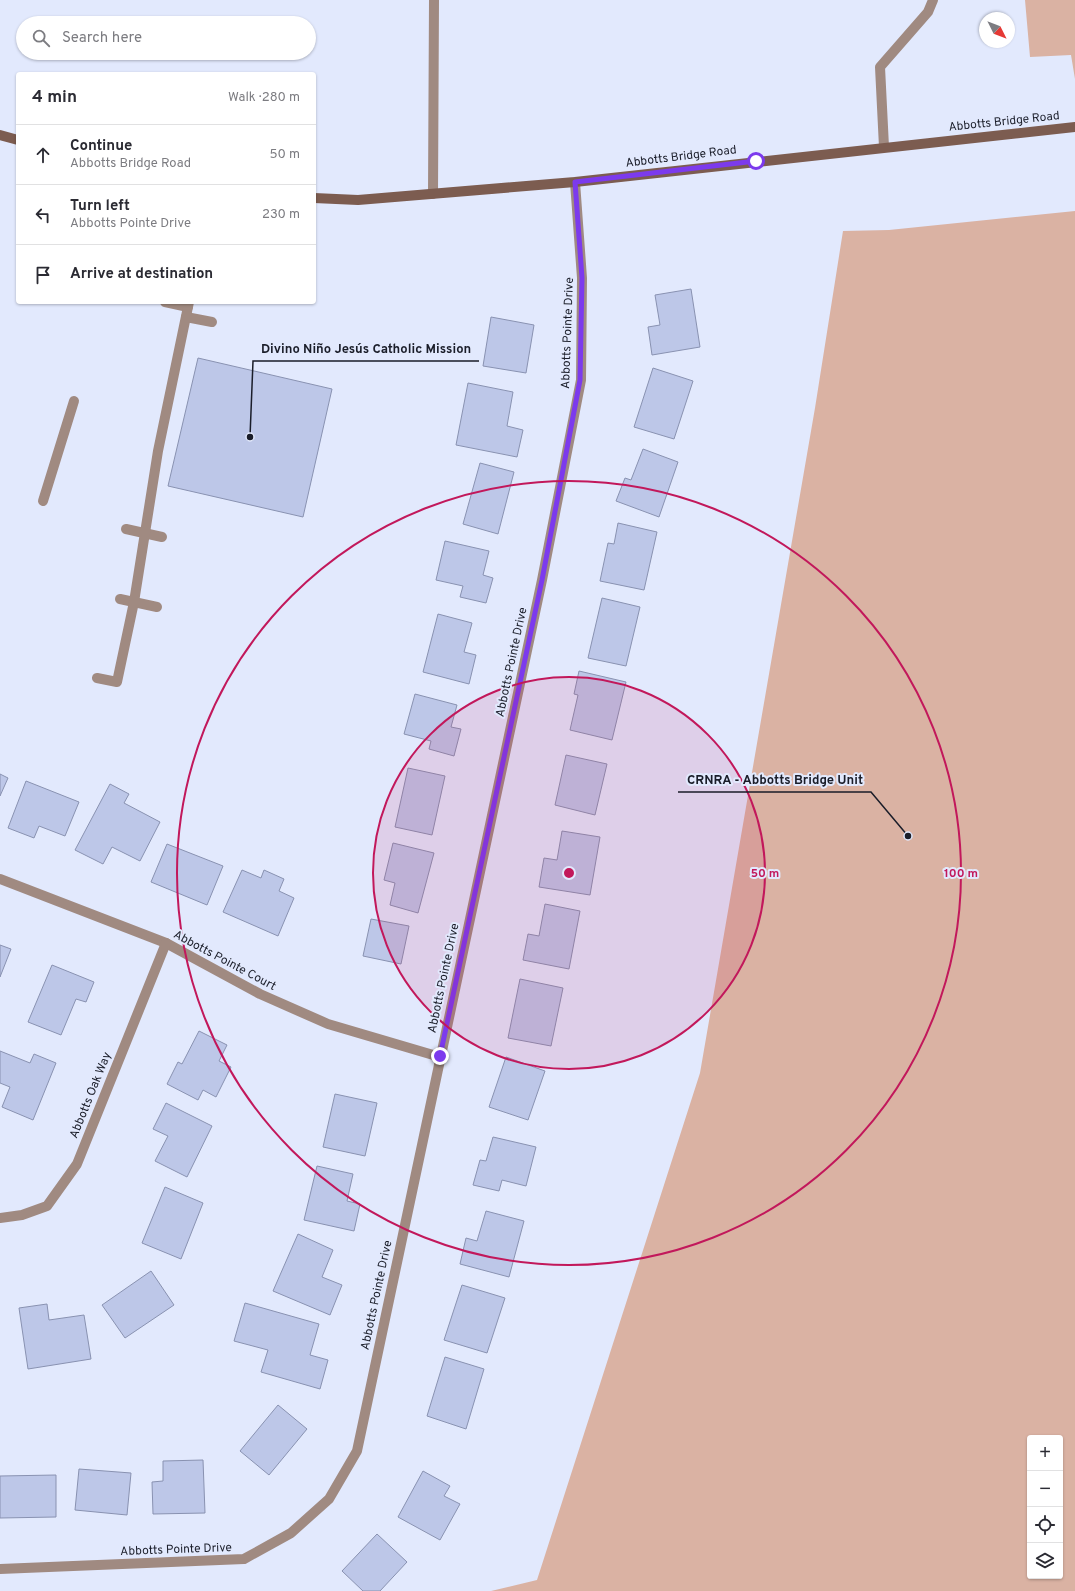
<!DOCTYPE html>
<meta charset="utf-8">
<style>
body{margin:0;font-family:Overpass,sans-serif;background:#f2f2f3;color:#2b2b33}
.controls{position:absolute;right:12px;bottom:12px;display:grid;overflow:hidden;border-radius:4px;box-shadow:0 1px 3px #0004}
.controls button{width:36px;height:36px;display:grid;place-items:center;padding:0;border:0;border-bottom:1px solid #e1e1e2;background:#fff;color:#2b2b33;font:20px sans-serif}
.compass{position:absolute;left:979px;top:12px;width:36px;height:36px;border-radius:50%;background:#fff;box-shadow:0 1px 3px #0004;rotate:132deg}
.stop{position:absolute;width:12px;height:12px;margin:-9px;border:3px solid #7c3aed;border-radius:50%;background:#fff}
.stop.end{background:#7c3aed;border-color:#fff;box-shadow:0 1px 4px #0008}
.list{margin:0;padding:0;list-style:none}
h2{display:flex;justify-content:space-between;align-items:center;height:52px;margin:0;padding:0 16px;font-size:17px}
h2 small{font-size:13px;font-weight:400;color:#7c7c81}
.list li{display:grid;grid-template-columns:26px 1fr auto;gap:12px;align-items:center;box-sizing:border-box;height:60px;padding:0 16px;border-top:1px solid #e1e1e2}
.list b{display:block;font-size:15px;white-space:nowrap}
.list p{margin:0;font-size:13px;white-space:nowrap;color:#7c7c81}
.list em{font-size:13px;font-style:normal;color:#7c7c81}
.icon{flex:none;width:22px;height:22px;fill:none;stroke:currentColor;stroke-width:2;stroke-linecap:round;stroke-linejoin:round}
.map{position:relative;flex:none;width:1075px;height:1591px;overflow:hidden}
.search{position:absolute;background:#fff;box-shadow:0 1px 3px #0004;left:16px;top:16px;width:300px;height:44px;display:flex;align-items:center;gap:10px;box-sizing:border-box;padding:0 14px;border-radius:22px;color:#7c7c81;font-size:15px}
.panel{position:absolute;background:#fff;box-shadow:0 1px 3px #0004;left:16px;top:72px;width:300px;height:232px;border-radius:4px}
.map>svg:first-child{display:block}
</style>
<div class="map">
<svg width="1075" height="1591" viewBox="0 0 1075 1591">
<rect width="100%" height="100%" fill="#e2e9fd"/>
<g fill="#dab2a3" fill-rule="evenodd">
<polygon points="1025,0 1075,0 1075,79 1071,55 1030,57"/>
<path d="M1075,211V1591H491L537,1580L700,1073L815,408L843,231L889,230ZM1030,1438H1060V1576H1030Z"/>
</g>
<g fill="#bdc7e8" stroke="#8992b1">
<polygon points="691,289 700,347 652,355 648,327 660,325 655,295"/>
<polygon points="491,317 534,325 526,373 483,366"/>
<polygon points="198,358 332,389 303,517 168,486"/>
<polygon points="653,368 693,381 674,439 634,427"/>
<polygon points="468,383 513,392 507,426 523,430 517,457 456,445"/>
<polygon points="643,449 678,462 659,517 616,501 625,478 631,480"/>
<polygon points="480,463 514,472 498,534 463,524"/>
<polygon points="618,523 657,532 644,590 600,581 608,543 614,544"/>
<polygon points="445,541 489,551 483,575 493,578 486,603 460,597 463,586 436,580"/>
<polygon points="602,598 640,607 626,666 588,658"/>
<polygon points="438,614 472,623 464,652 476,655 469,684 423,672"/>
<polygon points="579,671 626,682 612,740 570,730 578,695 574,694"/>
<polygon points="415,694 457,705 451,727 461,729 454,756 429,749 431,741 404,734"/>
<polygon points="566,755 607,764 595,815 555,805"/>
<polygon points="408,768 445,776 432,835 395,827"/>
<polygon points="0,774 8,778 0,796"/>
<polygon points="26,781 79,802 65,836 39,826 34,838 8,828"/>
<polygon points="110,784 129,794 124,803 160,822 140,861 112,847 103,864 75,850"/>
<polygon points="562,831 600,837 590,895 539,887 544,858 557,860"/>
<polygon points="393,843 434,853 418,913 390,905 395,883 384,880"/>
<polygon points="167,844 223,866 207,905 151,882"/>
<polygon points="242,870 261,878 264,870 284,879 279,891 294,898 278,936 223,912"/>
<polygon points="545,904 580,911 569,969 523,960 528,934 539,936"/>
<polygon points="371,919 409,926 401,964 363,956"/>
<polygon points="0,945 11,949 0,977"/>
<polygon points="52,965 94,982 86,1002 76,999 61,1035 28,1022"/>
<polygon points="520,979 563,988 551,1046 508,1038"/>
<polygon points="199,1031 227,1045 219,1061 231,1067 216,1097 203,1090 198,1100 167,1084 178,1062 182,1064"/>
<polygon points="0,1051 30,1063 34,1054 56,1063 33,1120 2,1107 10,1087 0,1083"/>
<polygon points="506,1057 545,1071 528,1120 489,1107"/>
<polygon points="335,1094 377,1103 365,1156 323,1147"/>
<polygon points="166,1103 212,1126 187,1177 155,1161 168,1136 153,1129"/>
<polygon points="493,1137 536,1147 526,1186 502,1180 499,1191 473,1185 480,1160 486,1161"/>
<polygon points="317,1166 353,1174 347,1201 360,1204 354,1231 304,1220"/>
<polygon points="165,1187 203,1203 181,1259 142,1243"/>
<polygon points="486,1211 524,1221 509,1277 460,1264 466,1238 477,1241"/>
<polygon points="298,1234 333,1250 322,1277 342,1285 330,1315 273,1291"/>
<polygon points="151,1271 174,1305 125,1338 102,1305"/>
<polygon points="462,1285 505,1298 487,1353 444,1340"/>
<polygon points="245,1303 319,1324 310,1355 328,1360 320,1389 261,1372 268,1350 234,1341"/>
<polygon points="47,1304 49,1320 84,1315 91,1359 28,1369 19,1308"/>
<polygon points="445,1357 484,1369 466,1429 427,1416"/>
<polygon points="278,1405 307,1429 269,1475 240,1451"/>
<polygon points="203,1460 205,1513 153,1514 152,1482 163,1481 163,1461"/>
<polygon points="79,1469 131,1473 127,1515 75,1510"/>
<polygon points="423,1471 450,1486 444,1496 460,1504 440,1540 398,1517"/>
<polygon points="56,1475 56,1517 0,1518 0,1476"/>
<polygon points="377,1534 407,1562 380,1591 363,1591 342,1571"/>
</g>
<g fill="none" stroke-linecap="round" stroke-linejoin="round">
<g stroke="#a08a81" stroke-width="10">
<polyline points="884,147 880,67 928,12 933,0"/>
<polyline points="433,194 434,0"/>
<polyline points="165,302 188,307"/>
<polyline points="186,317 212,322"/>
<polyline points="43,501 74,401"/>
<polyline points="126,529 162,537"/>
<polyline points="120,599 157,607"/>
<polyline points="97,678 117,682 134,602 158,451 189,302"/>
</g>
<g stroke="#a08a81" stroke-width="10">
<polyline points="0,879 166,943 260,994 328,1024 440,1057"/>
<polyline points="0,1218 22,1215 47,1206 77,1164 166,943"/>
<polyline points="0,1569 244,1559 291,1533 329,1499 357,1451 542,580 581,380 582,278 575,182"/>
</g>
<g stroke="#7c5c50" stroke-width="10">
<polyline points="0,135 18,140"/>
<polyline points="314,198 358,200 575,182 1075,127"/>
</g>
</g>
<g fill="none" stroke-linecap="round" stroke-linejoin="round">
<polyline stroke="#7c3aed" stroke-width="5" points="440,1056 542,580 580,380 582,278 575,182 756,161"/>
</g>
<circle cx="569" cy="873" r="196" fill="#c2185b" fill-opacity=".12"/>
<g fill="none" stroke="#c2185b" stroke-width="2">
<circle cx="569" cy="873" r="196"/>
<circle cx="569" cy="873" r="392"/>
</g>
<g text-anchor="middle" stroke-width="4" stroke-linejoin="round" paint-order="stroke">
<g font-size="12" fill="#1a1d29" stroke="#e2e9fd">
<text transform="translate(1004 121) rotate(-6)" y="4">Abbotts Bridge Road</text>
<text transform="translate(681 156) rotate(-7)" y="4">Abbotts Bridge Road</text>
<text transform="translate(567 333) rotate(-88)" y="4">Abbotts Pointe Drive</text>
<text transform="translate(511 662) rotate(-78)" y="4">Abbotts Pointe Drive</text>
<text transform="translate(225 960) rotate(28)" y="4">Abbotts Pointe Court</text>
<text transform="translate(443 978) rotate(-78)" y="4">Abbotts Pointe Drive</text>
<text transform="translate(90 1095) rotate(-68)" y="4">Abbotts Oak Way</text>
<text transform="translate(376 1295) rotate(-78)" y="4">Abbotts Pointe Drive</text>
<text transform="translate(176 1549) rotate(-2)" y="4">Abbotts Pointe Drive</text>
</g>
</g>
<circle cx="569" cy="873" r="6" fill="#c2185b" stroke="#e2e9fd" stroke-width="2"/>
<g font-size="12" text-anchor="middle" font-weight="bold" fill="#c2185b" stroke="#e2e9fd" stroke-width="4" stroke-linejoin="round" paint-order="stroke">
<text x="765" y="877">50 m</text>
<text x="961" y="877">100 m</text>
</g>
<path fill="none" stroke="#1a1d29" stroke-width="1.5" d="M250 437L253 361H479M908 836L871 792H678"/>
<g fill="#1a1d29" stroke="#e2e9fd" stroke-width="1.5">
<circle cx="250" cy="437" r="4"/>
<circle cx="908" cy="836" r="4"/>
</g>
<g font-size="13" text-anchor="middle" font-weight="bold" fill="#1a1d29" stroke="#e2e9fd" stroke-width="4" stroke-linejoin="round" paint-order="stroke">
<text x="366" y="353">Divino Niño Jesús Catholic Mission</text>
<text x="775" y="784">CRNRA - Abbotts Bridge Unit</text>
</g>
</svg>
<div class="controls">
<button>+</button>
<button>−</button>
<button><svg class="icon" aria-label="locate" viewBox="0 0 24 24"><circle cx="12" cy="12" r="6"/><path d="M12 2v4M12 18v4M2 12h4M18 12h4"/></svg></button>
<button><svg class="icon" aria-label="layers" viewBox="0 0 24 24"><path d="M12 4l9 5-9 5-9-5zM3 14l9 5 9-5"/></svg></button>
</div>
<svg class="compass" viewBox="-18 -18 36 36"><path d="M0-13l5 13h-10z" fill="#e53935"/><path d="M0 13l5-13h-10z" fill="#7c7c81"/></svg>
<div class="stop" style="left:756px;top:161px"></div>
<div class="stop end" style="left:440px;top:1056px"></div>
<div class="search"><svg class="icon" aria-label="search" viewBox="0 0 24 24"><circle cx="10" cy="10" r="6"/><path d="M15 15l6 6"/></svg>Search here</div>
<section class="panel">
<h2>4 min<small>Walk · 280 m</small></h2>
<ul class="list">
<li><svg class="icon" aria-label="ahead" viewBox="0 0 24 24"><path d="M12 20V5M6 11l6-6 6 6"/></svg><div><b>Continue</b><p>Abbotts Bridge Road</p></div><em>50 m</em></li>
<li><svg class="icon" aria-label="left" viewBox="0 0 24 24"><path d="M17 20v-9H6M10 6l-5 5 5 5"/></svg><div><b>Turn left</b><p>Abbotts Pointe Drive</p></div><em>230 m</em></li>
<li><svg class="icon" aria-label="arrive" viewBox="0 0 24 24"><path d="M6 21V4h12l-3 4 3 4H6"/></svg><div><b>Arrive at destination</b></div></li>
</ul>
</section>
</div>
